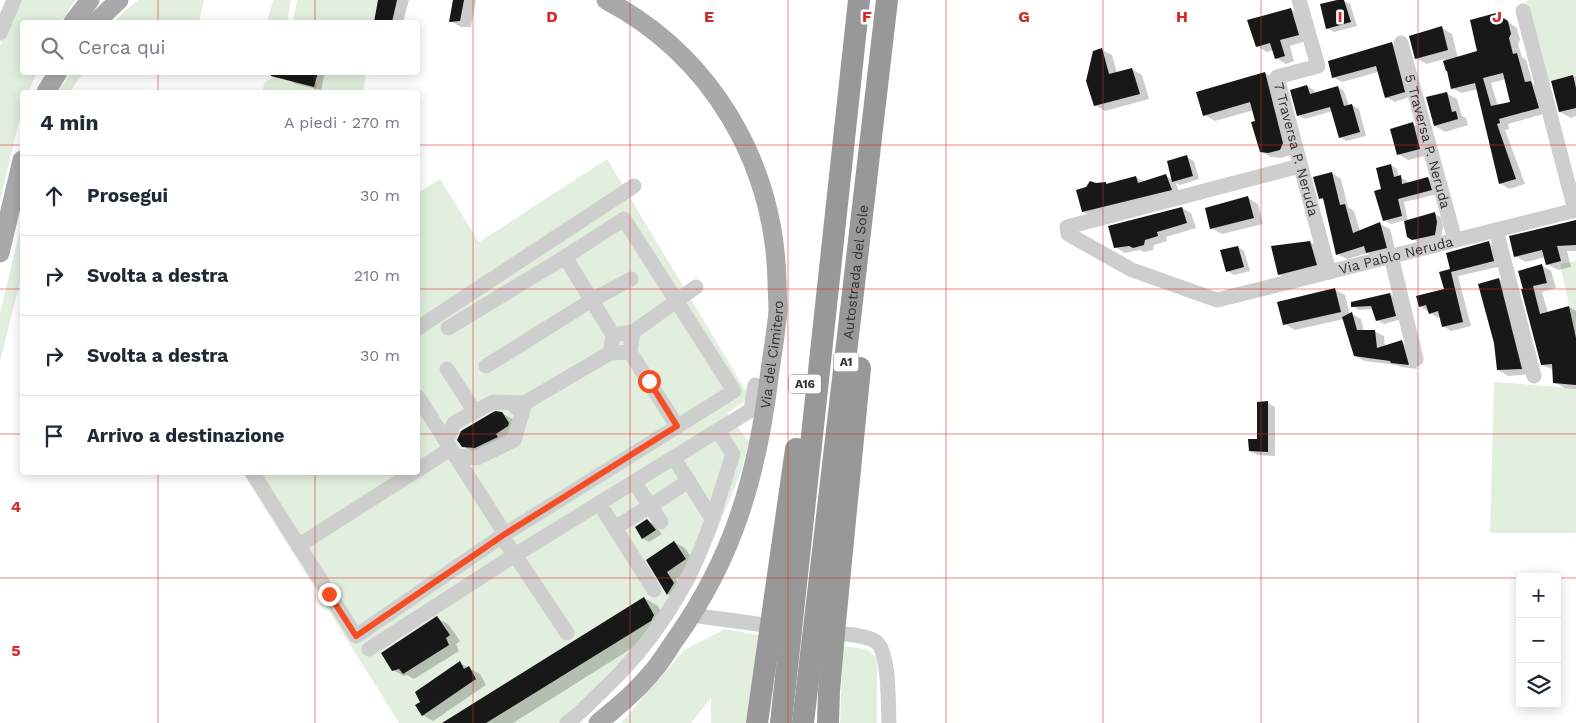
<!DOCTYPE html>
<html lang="it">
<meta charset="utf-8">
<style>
body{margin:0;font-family:"Work Sans",sans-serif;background:#f2f2f3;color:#1f2937}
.controls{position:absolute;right:15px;bottom:15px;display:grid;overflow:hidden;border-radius:5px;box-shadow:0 2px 12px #0003}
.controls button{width:45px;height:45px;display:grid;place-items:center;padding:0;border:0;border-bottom:1px solid #e0e1e3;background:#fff;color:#1f2937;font:25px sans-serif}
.stop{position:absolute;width:15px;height:15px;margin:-11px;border:4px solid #f64e24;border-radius:50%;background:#fff}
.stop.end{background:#f64e24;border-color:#fff;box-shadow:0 1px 5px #0008}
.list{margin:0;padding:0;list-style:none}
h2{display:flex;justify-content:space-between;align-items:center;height:65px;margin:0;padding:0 20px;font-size:21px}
h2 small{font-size:16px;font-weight:400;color:#747a83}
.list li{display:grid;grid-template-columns:32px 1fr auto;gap:15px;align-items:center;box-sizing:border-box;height:80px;padding:0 20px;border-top:1px solid #e0e1e3}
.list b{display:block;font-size:19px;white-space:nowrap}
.list em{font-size:16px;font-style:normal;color:#747a83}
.icon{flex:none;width:28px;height:28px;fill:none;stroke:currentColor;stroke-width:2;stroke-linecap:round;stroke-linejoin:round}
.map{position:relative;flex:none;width:1576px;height:723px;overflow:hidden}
.search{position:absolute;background:#fff;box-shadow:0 2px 12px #0003;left:20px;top:20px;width:400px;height:55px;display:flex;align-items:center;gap:12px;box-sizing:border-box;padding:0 18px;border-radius:5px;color:#747a83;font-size:19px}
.panel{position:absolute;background:#fff;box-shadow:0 2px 12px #0003;left:20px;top:90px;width:400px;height:385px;border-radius:5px}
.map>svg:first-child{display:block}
</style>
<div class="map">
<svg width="1576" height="723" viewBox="0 0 1576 723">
<rect width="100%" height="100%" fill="#fff"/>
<g fill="#e2efde">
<polygon points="17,0 75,0 61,22 22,22 22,72 36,73 29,92 22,92 22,112 17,129 0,201 0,46"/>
<polygon points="138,0 204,0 199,22 114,22 125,11"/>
<polygon points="273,0 291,0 287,22 267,22"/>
<polygon points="297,0 378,0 374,22 293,22"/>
<polygon points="1529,0 1576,0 1576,75 1547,82 1526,1"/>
<polygon points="71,73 83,73 70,92 58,92"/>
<polygon points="280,73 366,73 363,92 262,92 265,82"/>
<polygon points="607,159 750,398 727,413 749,442 739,477 695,583 653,645 574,723 399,723 243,473 418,472 418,193 440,179 479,242"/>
<polygon points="22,222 22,274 0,362 0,313"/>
<polygon points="1576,261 1576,338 1560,264"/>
<polygon points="1494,382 1576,388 1576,533 1490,533"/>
<polygon points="725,629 764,636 753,723 711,723 711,698 691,723 621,723 684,650"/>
<polygon points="843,646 866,649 877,658 877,723 840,723"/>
</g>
<g fill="#0003" fill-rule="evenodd">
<polygon points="379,0 409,0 403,22 376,22"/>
<polygon points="455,0 476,0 471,27 461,27 450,21"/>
<polygon points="1342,0 1350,4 1357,26 1334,32 1327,28"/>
<polygon points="1291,9 1301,15 1309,40 1290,46 1294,61 1286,64 1276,58 1273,50 1267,52 1257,46"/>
<path d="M1505,20L1517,28L1520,40L1518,44L1522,57L1526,60L1533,84L1540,88L1547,113L1508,124L1509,129L1505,130L1525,184L1509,189L1500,183L1478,89L1461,93L1452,88L1444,59L1427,64L1416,58L1442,28L1452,34L1458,58L1478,52ZM1506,79L1512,103L1498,106L1491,83Z"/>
<polygon points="1392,44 1400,49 1412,96 1395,102 1386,97 1378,72 1342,82 1333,77"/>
<polygon points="1102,50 1112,55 1117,73 1132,69 1142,75 1149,99 1105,111 1095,105"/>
<polygon points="291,72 325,72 321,90 296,84 289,80"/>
<polygon points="1265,73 1276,79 1291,155 1280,158 1271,157 1261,151 1257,122 1254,110 1215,121 1205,115"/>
<polygon points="1576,76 1576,116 1571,118 1560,112 1553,82"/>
<polygon points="1307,86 1314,90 1315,94 1338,87 1344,91 1349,106 1352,105 1359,109 1366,136 1346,141 1340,137 1332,111 1305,119 1298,115"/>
<polygon points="1446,93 1457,99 1462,116 1466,118 1468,125 1445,132 1435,126"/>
<polygon points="1413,124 1423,130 1430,155 1408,160 1398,154"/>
<polygon points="1187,157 1194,161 1199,179 1180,185 1176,183 1180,195 1092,217 1083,212 1096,185 1106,183 1108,185 1136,177 1144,182 1166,176 1173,180"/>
<polygon points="1391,165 1397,169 1399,177 1407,181 1408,184 1428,178 1435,182 1438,194 1404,202 1408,221 1435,214 1441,217 1443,226 1441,238 1420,243 1408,236 1406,220 1391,224 1384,220 1383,190"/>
<polygon points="1332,173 1341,179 1348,207 1354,211 1360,231 1380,224 1390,229 1396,253 1376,258 1368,253 1347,259 1337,254 1325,201 1320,198"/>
<polygon points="1248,198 1258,204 1263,224 1222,234 1211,228"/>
<polygon points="1182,208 1191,213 1196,228 1166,237 1167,241 1154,245 1153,250 1144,252 1140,250 1125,253 1115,247"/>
<polygon points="1576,221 1576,251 1567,251 1571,267 1558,270 1547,264 1545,257 1526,262 1515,256"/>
<polygon points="1310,242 1321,248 1327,271 1290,280 1279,274"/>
<polygon points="1489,243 1497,248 1502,266 1458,276 1471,326 1451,331 1443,326 1440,317 1438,318 1420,306 1445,290 1451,270"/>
<polygon points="1238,247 1244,251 1250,271 1234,275 1228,271"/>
<polygon points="1541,265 1551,271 1556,288 1542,292 1548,313 1569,307 1576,311 1576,389 1565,388 1554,382 1554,370 1542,365 1523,290"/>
<polygon points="1499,279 1509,285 1532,374 1508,376 1498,370"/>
<polygon points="1334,289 1345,295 1350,315 1352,314 1361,319 1364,331 1374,331 1384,336 1385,347 1402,342 1411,347 1417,369 1401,367 1397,365 1365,361 1355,356 1344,319 1295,330 1285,324"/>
<polygon points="1390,294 1397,298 1402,319 1384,324 1377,320 1373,309 1359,310 1352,306"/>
<polygon points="1268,403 1275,407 1275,456 1257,455 1250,451 1258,440"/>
<polygon points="502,413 512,419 519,430 474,453 463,446"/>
<polygon points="647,520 654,524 662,534 649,542 642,538"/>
<polygon points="674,542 685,548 696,565 676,579 684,590 678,600 668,594 648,560"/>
<polygon points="644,598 658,606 668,624 664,628 513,723 445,723"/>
<polygon points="437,618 448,624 460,641 456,644 459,651 414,679 407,675 404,676 393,670"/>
<polygon points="460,663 480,674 486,685 433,721 423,715 422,702"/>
</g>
<g fill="#181818" fill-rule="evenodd">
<polygon points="378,0 397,0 392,22 374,22"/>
<polygon points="453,0 464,0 460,21 449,22"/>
<polygon points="1337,0 1344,0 1351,22 1326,29 1320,4"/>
<polygon points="1291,8 1299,35 1280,40 1285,56 1275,59 1270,43 1256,47 1247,20"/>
<path d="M1496,13L1508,21L1511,34L1509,38L1513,54L1517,53L1525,82L1531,81L1539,108L1499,119L1500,123L1497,124L1516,179L1499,184L1475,83L1451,89L1447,71H1446L1443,61L1477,51L1470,20ZM1503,73L1510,102L1491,106L1483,78Z"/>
<polygon points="1442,26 1448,50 1415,59 1409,36"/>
<polygon points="1392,42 1405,92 1385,98 1376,66 1332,78 1328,61"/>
<polygon points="1102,48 1109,74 1132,68 1140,94 1094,106 1086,81 1093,51"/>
<polygon points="272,72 318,72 314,87 271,76"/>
<polygon points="1265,72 1283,143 1280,150 1268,153 1260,152 1251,122 1255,121 1250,102 1203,116 1196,92"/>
<polygon points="1573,75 1576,88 1576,108 1559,112 1551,81"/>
<polygon points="1307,85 1310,94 1338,86 1344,106 1352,104 1360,132 1339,138 1330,107 1297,116 1290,90"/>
<polygon points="1447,92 1452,112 1456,111 1458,119 1434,126 1426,97"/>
<polygon points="1413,122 1420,149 1397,155 1390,129"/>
<polygon points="1187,155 1193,176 1172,182 1167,161"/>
<polygon points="1391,164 1394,177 1401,175 1402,184 1428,177 1432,190 1398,199 1402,216 1383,221 1374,191 1381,189 1376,168"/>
<polygon points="1332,172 1340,205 1345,204 1353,233 1380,222 1387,248 1366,253 1364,246 1336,255 1323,198 1319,199 1313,177"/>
<polygon points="1166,174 1172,190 1082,212 1076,190 1086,187 1090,181 1096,183 1106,182 1106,184 1136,176 1138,183"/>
<polygon points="1248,196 1254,218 1210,229 1205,208"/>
<polygon points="1182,207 1187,223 1157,232 1158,236 1145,240 1144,245 1133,248 1129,246 1114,248 1108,226"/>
<polygon points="1435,212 1437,222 1435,235 1412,240 1407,237 1404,221"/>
<polygon points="1576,220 1576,245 1557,246 1561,261 1546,265 1542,250 1514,257 1509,236"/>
<polygon points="1310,241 1317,265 1278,275 1271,246"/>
<polygon points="1489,241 1494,261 1451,272 1463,322 1442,327 1438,311 1429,314 1426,305 1419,307 1416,296 1444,289 1439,272 1450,269 1446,253"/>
<polygon points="1238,246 1244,267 1226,272 1220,250"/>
<polygon points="1542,264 1547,283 1533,286 1540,314 1569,306 1576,338 1576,385 1553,383 1552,364 1541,365 1521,289 1523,289 1518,271"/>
<polygon points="1499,278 1522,369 1497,370 1494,343 1478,284"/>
<polygon points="1335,288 1341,312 1283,325 1277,302"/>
<polygon points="1390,293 1396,316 1376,321 1371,306 1351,307 1351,302"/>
<polygon points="1352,312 1357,330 1375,330 1377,348 1402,340 1409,365 1391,363 1390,361 1354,356 1342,317"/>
<polygon points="1268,401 1268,452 1249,451 1248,439 1257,439 1257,402"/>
<polygon points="495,411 502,412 509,423 508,426 496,434 498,437 475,448 462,447 457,440 461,431"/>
<polygon points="647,519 656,530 642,539 635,527"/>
<polygon points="674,541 686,559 667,572 674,583 667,595 646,560"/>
<polygon points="644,597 654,615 651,621 486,723 442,723"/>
<polygon points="437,616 450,635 446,638 449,645 403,674 399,669 392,671 381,653"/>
<polygon points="460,661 464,669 469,666 476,679 422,716 415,705 420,702 415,692"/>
</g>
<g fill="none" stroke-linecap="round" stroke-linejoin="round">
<g stroke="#cecece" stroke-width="15">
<path id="s1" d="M1299,0L1318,66L1277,77L1329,272"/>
<polyline points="1523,11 1575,210"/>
<polyline points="0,33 14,0"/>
<path id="s2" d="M1401,43L1455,240"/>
<path id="s3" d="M1300,166L1067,227L1068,234L1132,270L1217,300L1576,210"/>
<polyline points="1496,230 1534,376"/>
<polyline points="1391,256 1416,359"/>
<polyline points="565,257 613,335"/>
<polyline points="418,328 634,186"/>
<polyline points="448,328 565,257 624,219 734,391 505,534"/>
<polyline points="633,332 613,335 610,353 630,352 633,332 696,287"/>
<polyline points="630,352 677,426"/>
<polyline points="486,366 592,300 631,279"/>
<polyline points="447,369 475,412"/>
<polyline points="516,408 610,353"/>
<polyline points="446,442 454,423 493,402 525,403 514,440 477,458 455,456"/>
<polyline points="674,458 712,519"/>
<polyline points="418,470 450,449"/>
<polyline points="252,472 356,636 505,534 418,397"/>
<polyline points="634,482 661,522"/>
<polyline points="599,503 654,590"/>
<polyline points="615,528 689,481"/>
<polyline points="502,537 515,555 751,410 755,385"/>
<polyline points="298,546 414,472"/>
<polyline points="692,615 780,627"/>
<path d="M825,632C839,634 863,634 875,641C890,650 888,705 889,723"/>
<polyline points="369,649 515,555 567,633"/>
<path d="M567,723C580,714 591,701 603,690C651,645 688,588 710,526C718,502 725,478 733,454L718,431"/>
</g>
<g stroke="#a9a9a9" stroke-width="19">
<polyline points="73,22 90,0"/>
<polyline points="96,22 119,0"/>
<polyline points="46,92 58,72"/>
<polyline points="0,253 22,160"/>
<path id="s4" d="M598,723C617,707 637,691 653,671C662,661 669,648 677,637C734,556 757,475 769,378C772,355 776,333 778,311C778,301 777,291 777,281C774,163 712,56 606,0"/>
</g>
<g stroke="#989898" stroke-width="22">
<polyline points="757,723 796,449"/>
<polyline points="781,723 859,0"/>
<path id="s5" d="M803,723L887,0"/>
<polyline points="828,723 829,691 835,622 860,368"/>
</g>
</g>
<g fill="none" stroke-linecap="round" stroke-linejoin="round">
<polyline stroke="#f64e24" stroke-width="6" points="329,594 356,636 505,534 677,426 649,381"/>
</g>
<path fill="none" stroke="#d62828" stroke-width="1" stroke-opacity="0.55" d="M158,0V22M315,0V22M473,0V723M630,0V723M788,0V723M946,0V723M1103,0V723M1261,0V723M1418,0V723M158,72V92M315,72V92M0,145H22M418,145H1576M0,289H22M418,289H1576M0,434H22M418,434H1576M158,472V723M315,472V723M0,578H1520M1557,578H1576"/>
<g text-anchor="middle" stroke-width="5" stroke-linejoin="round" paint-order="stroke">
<g fill="#fff" stroke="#6f6f6f" stroke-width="1">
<rect x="833.5" y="352.5" width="25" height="19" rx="4"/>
<rect x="789" y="374.5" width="32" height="19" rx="4"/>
</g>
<g font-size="12" font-weight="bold" fill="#313131">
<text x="846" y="366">A1</text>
<text x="805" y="388">A16</text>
</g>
<g font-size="14" fill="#313131" stroke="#fff">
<text dy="5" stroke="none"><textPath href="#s2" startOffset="102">5 Traversa P. Neruda</textPath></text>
<text dy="5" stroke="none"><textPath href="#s1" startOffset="186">7 Traversa P. Neruda</textPath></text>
<text dy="5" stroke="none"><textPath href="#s3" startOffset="596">Via Pablo Neruda</textPath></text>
<text dy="5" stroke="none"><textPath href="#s5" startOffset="454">Autostrada del Sole</textPath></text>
<text dy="5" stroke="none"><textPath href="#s4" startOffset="419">Via del Cimitero</textPath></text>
</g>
</g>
<g font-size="16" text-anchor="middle" font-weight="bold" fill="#d62828" stroke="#fff" stroke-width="5" stroke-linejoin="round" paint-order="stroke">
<text x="552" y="22">D</text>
<text x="709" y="22">E</text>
<text x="867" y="22">F</text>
<text x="1024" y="22">G</text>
<text x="1182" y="22">H</text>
<text x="1340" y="22">I</text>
<text x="1497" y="22">J</text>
<text x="16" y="512">4</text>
<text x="16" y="656">5</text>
</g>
</svg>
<div class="controls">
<button>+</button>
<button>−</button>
<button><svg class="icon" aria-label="layers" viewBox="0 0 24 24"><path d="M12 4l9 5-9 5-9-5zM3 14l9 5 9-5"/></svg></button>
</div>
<div class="stop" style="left:649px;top:381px"></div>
<div class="stop end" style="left:329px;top:594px"></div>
<div class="search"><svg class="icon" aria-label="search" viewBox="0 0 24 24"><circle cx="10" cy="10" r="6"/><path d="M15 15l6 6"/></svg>Cerca qui</div>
<section class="panel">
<h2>4 min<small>A piedi · 270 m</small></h2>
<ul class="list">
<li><svg class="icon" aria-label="ahead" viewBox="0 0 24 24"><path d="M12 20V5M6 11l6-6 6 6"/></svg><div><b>Prosegui</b></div><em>30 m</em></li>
<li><svg class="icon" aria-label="right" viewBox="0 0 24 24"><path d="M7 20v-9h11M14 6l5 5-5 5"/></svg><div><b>Svolta a destra</b></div><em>210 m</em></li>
<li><svg class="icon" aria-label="right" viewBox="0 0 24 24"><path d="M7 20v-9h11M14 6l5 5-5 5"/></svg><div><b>Svolta a destra</b></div><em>30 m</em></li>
<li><svg class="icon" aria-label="arrive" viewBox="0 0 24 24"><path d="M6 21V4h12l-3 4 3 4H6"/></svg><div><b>Arrivo a destinazione</b></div></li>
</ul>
</section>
</div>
